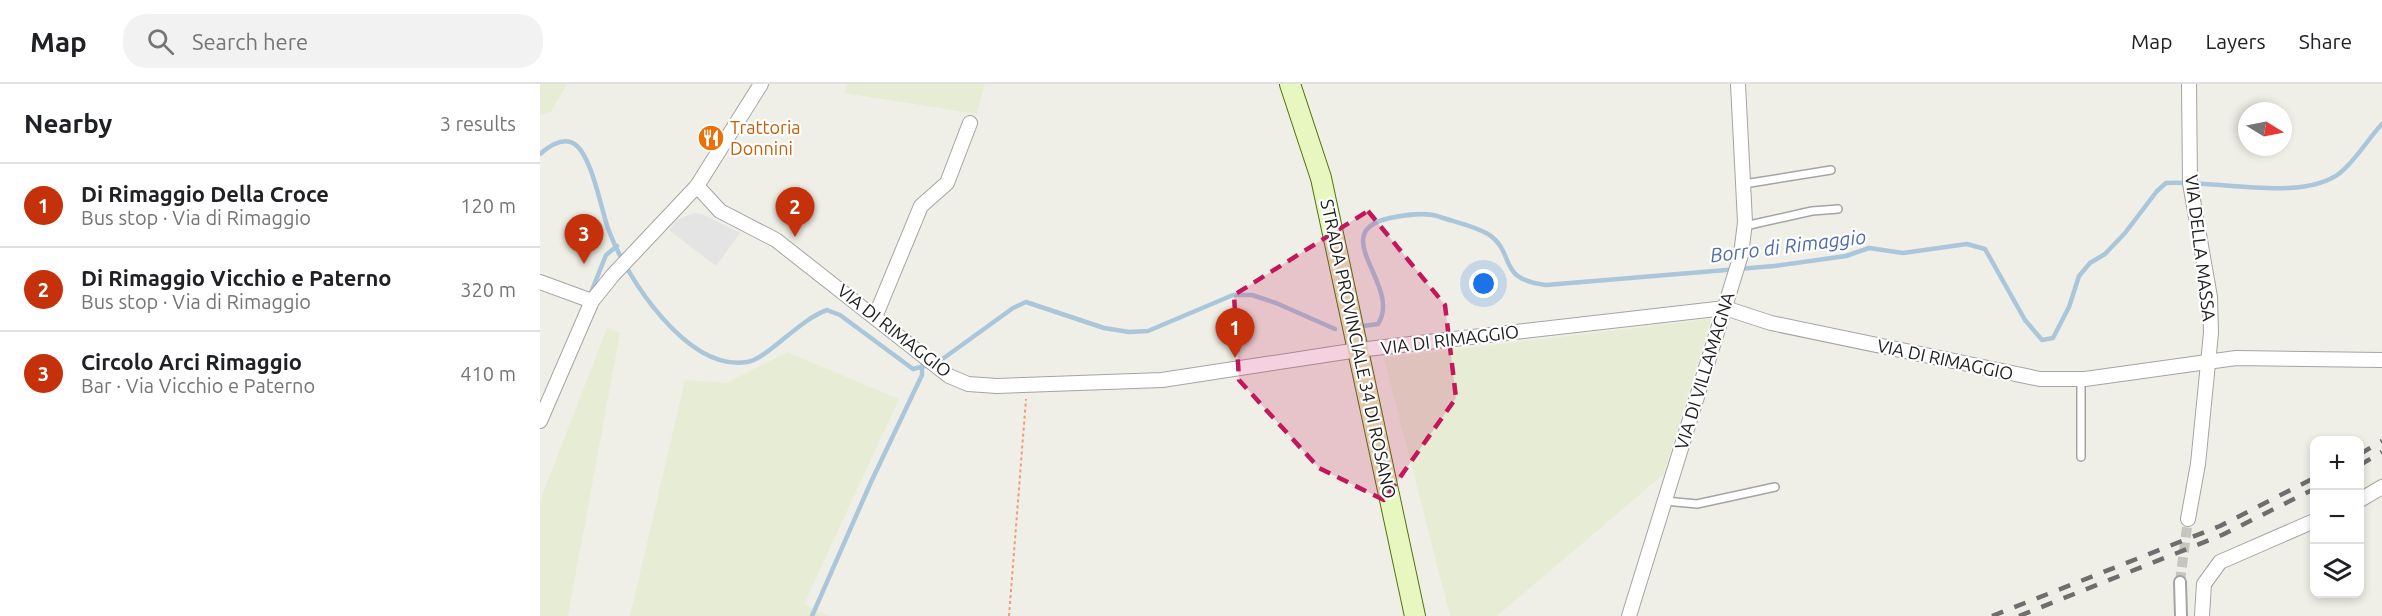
<!DOCTYPE html>
<meta charset="utf-8">
<style>
body{margin:0;font-family:Ubuntu,sans-serif;background:#f2f2f2;color:#202124}
.controls{position:absolute;right:18px;bottom:18px;display:grid;overflow:hidden;border-radius:12px;box-shadow:0 3px 9px #0003}
.controls button{width:54px;height:54px;display:grid;place-items:center;padding:0;border:0;border-bottom:2px solid #e0e0e0;background:#fff;color:#202124;font:30px sans-serif}
.compass{position:absolute;left:1698px;top:18px;width:54px;height:54px;border-radius:50%;background:#fff;box-shadow:0 3px 9px #0003;rotate:100deg}
.you{position:absolute;left:944px;top:200px;width:21px;height:21px;margin:-15px;border:4px solid #fff;border-radius:50%;background:#1a73e8;box-shadow:0 0 0 9px #1a73e833}
.badge{display:grid;place-items:center;width:39px;height:39px;border-radius:50%;background:#c5310b;color:#fff;font-size:20px;font-weight:700}
.pin{position:absolute;translate:-50% -50px;filter:drop-shadow(0 2px 3px #0008)}
.pin::after{content:'';position:absolute;top:32px;width:21px;height:18px;background:inherit;clip-path:polygon(0 0,100% 0,50% 100%)}
.list{margin:0;padding:0;list-style:none}
h2{display:flex;justify-content:space-between;align-items:center;height:78px;margin:0;padding:0 24px;font-size:26px}
h2 small{font-size:20px;font-weight:400;color:#757577}
.list li{display:grid;grid-template-columns:39px 1fr auto;gap:18px;align-items:center;box-sizing:border-box;height:84px;padding:0 24px;border-top:2px solid #e0e0e0}
.list b{display:block;font-size:22px;white-space:nowrap}
.list p{margin:0;font-size:20px;white-space:nowrap;color:#757577}
.list em{font-size:20px;font-style:normal;color:#757577}
.icon{flex:none;width:33px;height:33px;fill:none;stroke:currentColor;stroke-width:2;stroke-linecap:round;stroke-linejoin:round}
.map{position:relative;flex:none;width:1842px;height:532px;overflow:hidden}
header{display:flex;align-items:center;gap:36px;box-sizing:border-box;height:84px;padding:0 30px;background:#fff;border-bottom:2px solid #e0e0e0}
header strong{font-size:28px}
nav{display:flex;gap:33px;margin-inline-start:auto;font-size:21px}
.search{width:420px;height:54px;background:#f2f2f2;display:flex;align-items:center;gap:15px;box-sizing:border-box;padding:0 21px;border-radius:24px;color:#757577;font-size:22px}
main{display:flex}
aside{flex:1;background:#fff}
.map>svg:first-child{display:block}
</style>
<header>
<strong>Map</strong>
<div class="search"><svg class="icon" aria-label="search" viewBox="0 0 24 24"><circle cx="10" cy="10" r="6"/><path d="M15 15l6 6"/></svg>Search here</div>
<nav><a>Map</a><a>Layers</a><a>Share</a></nav>
</header>
<main>
<aside>
<h2>Nearby<small>3 results</small></h2>
<ul class="list">
<li><span class="badge">1</span><div><b>Di Rimaggio Della Croce</b><p>Bus stop · Via di Rimaggio</p></div><em>120 m</em></li>
<li><span class="badge">2</span><div><b>Di Rimaggio Vicchio e Paterno</b><p>Bus stop · Via di Rimaggio</p></div><em>320 m</em></li>
<li><span class="badge">3</span><div><b>Circolo Arci Rimaggio</b><p>Bar · Via Vicchio e Paterno</p></div><em>410 m</em></li>
</ul>
</aside>
<div class="map">
<svg width="1842" height="532" viewBox="0 0 1842 532">
<rect width="100%" height="100%" fill="#f0efe7"/>
<g fill="#e6edd4">
<polygon points="0,0 27,0 11,28 0,31"/>
<polygon points="308,0 445,0 437,30 304,9"/>
<polygon points="1171,235 1124,390 957,532 910,532 844,274"/>
<polygon points="67,244 80,249 28,532 0,532 0,417"/>
<polygon points="247,268 359,315 264,520 290,532 90,532 145,296 186,299"/>
</g>
<polygon fill="#e4e4e4" points="154,129 162,130 200,149 176,182 129,146 138,135"/>
<g fill="none" stroke-linecap="round" stroke-linejoin="round">
<g stroke="#aac6db" stroke-width="4.5">
<path d="M0,70C8,63 21,53 33,59C52,69 61,127 69,147C87,195 148,288 207,278C226,276 260,235 287,226L300,231L373,285L389,281"/>
<polyline points="50,211 66,171 77,162"/>
<path d="M823,242L838,240C863,202 784,148 850,134C864,131 887,128 900,133C915,138 934,142 948,150C977,169 955,195 1006,201L1234,182L1306,172L1329,164L1363,169L1427,160L1445,165L1485,236L1502,256L1513,254L1529,223L1539,192L1550,179L1565,170L1585,149L1617,107L1626,99C1674,95 1761,119 1800,89C1817,75 1827,56 1842,40"/>
<polyline points="397,279 473,224 486,218 564,244 589,248 608,247 693,211 712,211 736,219 795,245"/>
<polyline points="272,532 331,398 382,291 382,282"/>
</g>
<polyline stroke="#c6c6bf" stroke-width="10" stroke-dasharray="10 5" stroke-linecap="butt" points="1640,498 1648,435"/>
<defs>
<g id="service">
<polyline points="1204,100 1291,86"/>
<polyline points="1205,142 1272,127 1298,125"/>
<polyline points="1541,295 1541,373"/>
<polyline points="1125,417 1157,420 1235,403"/>
</g>
<polyline id="pedestrian" points="1640,498 1641,532"/>
<g id="minor">
<polyline points="157,102 180,127 236,156 409,292 428,300 457,302 622,296 818,266 1185,224 1231,239 1500,295 1545,295 1696,274 1842,276"/>
<polyline points="0,198 52,217"/>
<polyline points="335,233 381,122 407,99 430,39"/>
<polyline points="0,337 52,217 73,191 157,102 221,0"/>
<polyline points="1820,416 1842,403"/>
<polyline points="1648,435 1658,380 1671,249 1670,213 1650,99 1649,0"/>
<polyline points="1089,532 1201,171 1205,138 1198,0"/>
<polyline points="1662,532 1664,500 1680,478 1774,437"/>
</g>
<polyline id="secondary" points="750,0 781,94 875,532"/>
</defs>
<use href="#service" stroke="#a4a4a4" stroke-width="10"/>
<use href="#pedestrian" stroke="#a4a4a4" stroke-width="14"/>
<use href="#minor" stroke="#a4a4a4" stroke-width="16"/>
<use href="#secondary" stroke="#53730b" stroke-width="22"/>
<polyline stroke="#f29c76" stroke-width="2" stroke-dasharray="3 3" stroke-linecap="butt" points="469,532 486,315"/>
<use href="#service" stroke="#fff" stroke-width="7"/>
<use href="#pedestrian" stroke="#fff" stroke-width="10"/>
<use href="#minor" stroke="#fff" stroke-width="14"/>
<use href="#secondary" stroke="#e8f6bf" stroke-width="20"/>
<g stroke="#6e6e6e" stroke-width="4.5" stroke-dasharray="12 12" stroke-linecap="butt">
<polyline points="1820,370 1842,357"/>
<polyline points="1820,381 1842,368"/>
<polyline points="1452,532 1680,442 1774,394"/>
<polyline points="1479,532 1682,451 1774,405"/>
</g>
</g>
<path fill="#c2185b" fill-opacity="0.2" stroke="#c2185b" stroke-width="4.5" stroke-dasharray="12 8" stroke-linejoin="round" d="M828,127L905,221L916,314L844,416L779,384L699,296L694,211Z"/>
<defs>
<symbol id="restaurant-disc" viewBox="-11 -11 22 22"><circle r="9.5" fill="#e8710a" stroke="#fff"/><path d="M-5-6h1v4h1v-4h1v4h1v-4h1v5L-1.5 .5V6h-2V.5L-5-1ZM5-6V6H3V1.5H1.5Q1.5-4 5-6Z" fill="#fff"/></symbol>
</defs>
<g fill-rule="evenodd">
<use href="#restaurant-disc" x="156" y="39" width="30" height="30"/>
</g>
<g text-anchor="middle" stroke-width="4.5" stroke-linejoin="round" paint-order="stroke">
<g font-size="18" fill="#c56008" stroke="#fff" text-anchor="start">
<text x="190" y="50">Trattoria<tspan x="190" dy="21">Donnini</tspan></text>
</g>
<g font-size="18" fill="#202020" stroke="#fff">
<text transform="translate(1660 164) rotate(83)" y="6">VIA DELLA MASSA</text>
<text transform="translate(354 247) rotate(38)" y="6">VIA DI RIMAGGIO</text>
<text transform="translate(910 256) rotate(-7)" y="6">VIA DI RIMAGGIO</text>
<text transform="translate(818 265) rotate(78)" y="6">STRADA PROVINCIALE 34 DI ROSANO</text>
<text transform="translate(1405 276) rotate(12)" y="6">VIA DI RIMAGGIO</text>
<text transform="translate(1165 287) rotate(-73)" y="6">VIA DI VILLAMAGNA</text>
</g>
<g font-size="20" font-style="italic" fill="#516cab" stroke="#fff">
<text transform="translate(1248 162) rotate(-7)" y="7">Borro di Rimaggio</text>
</g>
</g>
</svg>
<div class="controls">
<button>+</button>
<button>−</button>
<button><svg class="icon" aria-label="layers" viewBox="0 0 24 24"><path d="M12 4l9 5-9 5-9-5zM3 14l9 5 9-5"/></svg></button>
</div>
<svg class="compass" viewBox="-18 -18 36 36"><path d="M0-13l5 13h-10z" fill="#e53935"/><path d="M0 13l5-13h-10z" fill="#757577"/></svg>
<div class="you"></div>
<div class="pin badge" style="left:695px;top:274px">1</div>
<div class="pin badge" style="left:255px;top:153px">2</div>
<div class="pin badge" style="left:44px;top:180px">3</div>
</div>
</main>
